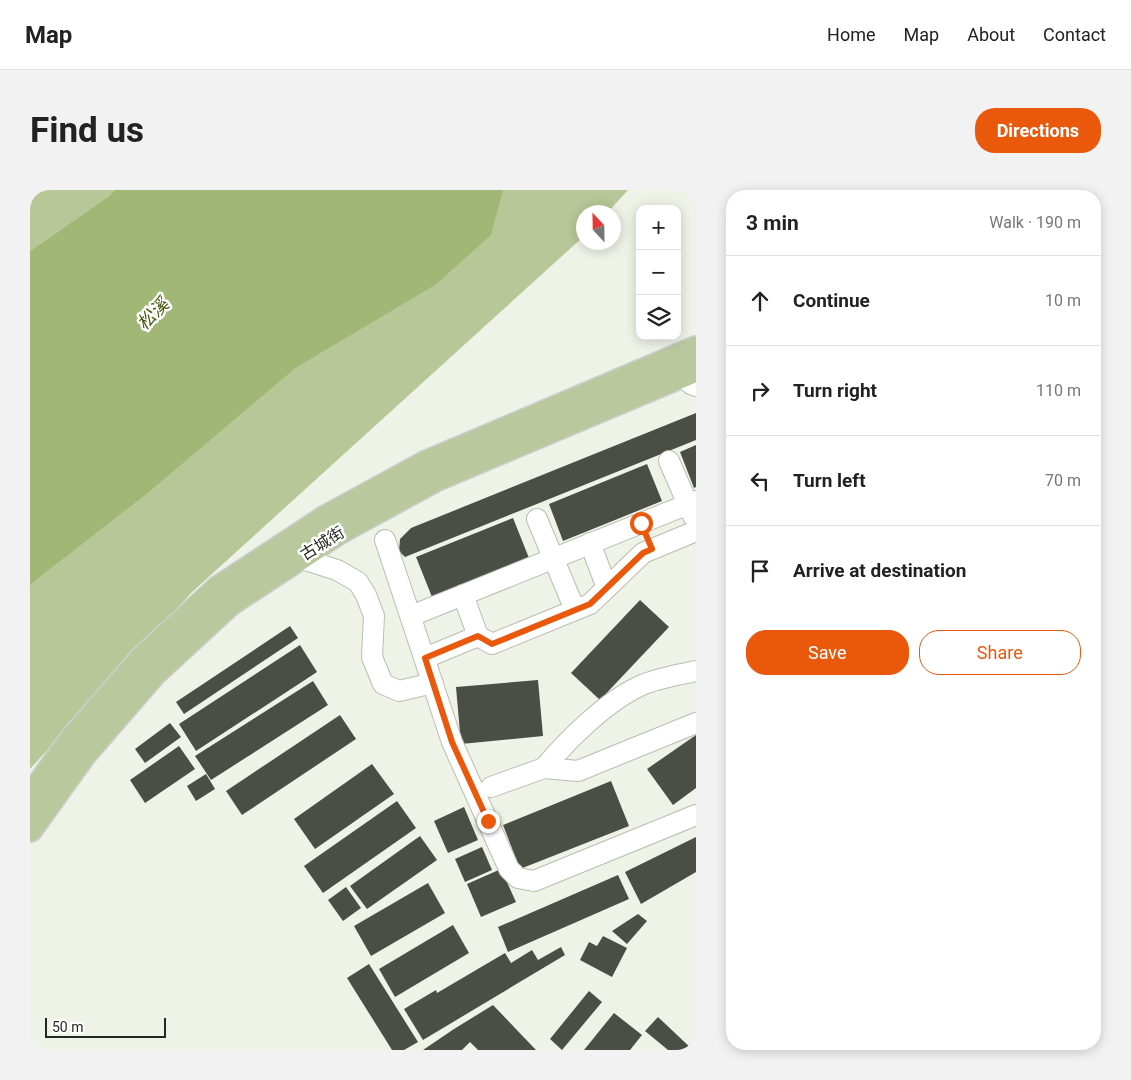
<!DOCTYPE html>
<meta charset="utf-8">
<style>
body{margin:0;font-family:Roboto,"Noto Sans SC",sans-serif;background:#f2f2f2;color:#222}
.controls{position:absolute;right:15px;top:15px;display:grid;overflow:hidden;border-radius:10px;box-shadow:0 2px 12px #0003}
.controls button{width:45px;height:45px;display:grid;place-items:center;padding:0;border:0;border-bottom:1px solid #e0e0e0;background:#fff;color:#222;font:25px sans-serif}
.compass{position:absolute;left:546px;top:15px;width:45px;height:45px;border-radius:50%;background:#fff;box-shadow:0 2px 12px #0003;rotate:338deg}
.scale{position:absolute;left:15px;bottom:12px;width:121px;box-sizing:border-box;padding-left:5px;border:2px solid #252723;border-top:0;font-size:14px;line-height:18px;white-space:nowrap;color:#252723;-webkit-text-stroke:4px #fff;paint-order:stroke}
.stop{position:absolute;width:15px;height:15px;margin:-11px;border:4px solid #ea580c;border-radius:50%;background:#fff}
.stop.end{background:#ea580c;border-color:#fff;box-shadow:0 1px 5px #0008}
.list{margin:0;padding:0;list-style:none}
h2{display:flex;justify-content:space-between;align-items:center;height:65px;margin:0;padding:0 20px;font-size:21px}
h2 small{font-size:16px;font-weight:400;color:#767676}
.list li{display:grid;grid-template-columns:32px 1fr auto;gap:15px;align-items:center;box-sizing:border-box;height:90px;padding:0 20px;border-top:1px solid #e0e0e0}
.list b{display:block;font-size:19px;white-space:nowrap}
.list em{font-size:16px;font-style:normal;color:#767676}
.actions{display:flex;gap:10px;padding:15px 20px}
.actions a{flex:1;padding:11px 0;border:1px solid #ea580c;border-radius:20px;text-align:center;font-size:18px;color:#ea580c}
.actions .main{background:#ea580c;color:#fff}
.icon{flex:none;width:28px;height:28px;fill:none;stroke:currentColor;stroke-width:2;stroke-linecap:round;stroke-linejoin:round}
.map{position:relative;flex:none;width:666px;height:860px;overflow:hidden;border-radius:20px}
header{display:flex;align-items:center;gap:30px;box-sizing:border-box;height:70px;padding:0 25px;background:#fff;border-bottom:1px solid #e0e0e0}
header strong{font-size:24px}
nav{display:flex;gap:28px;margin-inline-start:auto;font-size:18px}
.intro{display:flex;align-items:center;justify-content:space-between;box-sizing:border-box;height:120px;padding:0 30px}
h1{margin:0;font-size:35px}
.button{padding:12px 22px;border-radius:20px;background:#ea580c;color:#fff;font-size:18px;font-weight:700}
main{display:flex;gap:30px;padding:0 30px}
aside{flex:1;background:#fff;border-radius:20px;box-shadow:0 2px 12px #0003}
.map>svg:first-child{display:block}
</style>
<header>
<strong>Map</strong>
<nav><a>Home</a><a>Map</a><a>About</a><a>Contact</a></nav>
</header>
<div class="intro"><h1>Find us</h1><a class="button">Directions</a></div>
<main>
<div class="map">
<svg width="666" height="860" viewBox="0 0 666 860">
<rect width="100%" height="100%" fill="#eef2e7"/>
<g fill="#b7c798">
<polygon points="0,0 85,0 79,6 0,61"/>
<polygon points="473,0 598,0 578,22 554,22 553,47 162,402 0,579 0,395 117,304 266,178 404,96"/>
</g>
<polygon fill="#a1b775" points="85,0 473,0 461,45 404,96 266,178 117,304 0,395 0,61 79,6"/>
<g fill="#4a4e44">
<polygon points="666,223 666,250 375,367 369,361 370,349 381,338"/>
<polygon points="666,255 666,297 664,298 650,262"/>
<polygon points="617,274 632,311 533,351 519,314"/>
<polygon points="483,328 499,368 402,407 386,367"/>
<polygon points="610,410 639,437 570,510 541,483"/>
<polygon points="260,436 268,448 154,524 146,512"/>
<polygon points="270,455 287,482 166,561 149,534"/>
<polygon points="508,490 513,546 431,554 426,497"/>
<polygon points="283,491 298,515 181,590 165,566"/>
<polygon points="310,525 326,549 212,625 196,601"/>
<polygon points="140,533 151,547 115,573 105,559"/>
<polygon points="666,545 666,598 643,615 617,579"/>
<polygon points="149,556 165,579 115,613 100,590"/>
<polygon points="342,574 364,604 285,659 264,629"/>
<polygon points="176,584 185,599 166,611 157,596"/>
<polygon points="581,591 599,636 490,679 473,635"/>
<polygon points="367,611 386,638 293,703 274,676"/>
<polygon points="434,617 448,650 418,663 404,631"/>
<polygon points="390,646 407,670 337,719 320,696"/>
<polygon points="666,647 666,682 611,714 595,682"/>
<polygon points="452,657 462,680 435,692 425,669"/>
<polygon points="471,679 486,712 451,727 437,694"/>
<polygon points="588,685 599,709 478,762 468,737"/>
<polygon points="398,693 415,723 341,766 324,736"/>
<polygon points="316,697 331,718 313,731 298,710"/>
<polygon points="608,724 617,731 597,754 582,741"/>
<polygon points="423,735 439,763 365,807 349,779"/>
<polygon points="573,746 597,758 582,787 550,770 559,752 567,756"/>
<polygon points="531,757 535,765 393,850 374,819 406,800 407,803 475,763 481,773 502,760 508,770"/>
<polygon points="339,774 388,852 374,860 362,860 317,788"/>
<polygon points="559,801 572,812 532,860 520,849"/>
<polygon points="463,815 506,860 448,860 440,852 432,860 393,860 424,839"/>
<polygon points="584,823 612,845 600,860 554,860"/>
<polygon points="628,827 663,860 638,860 615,841"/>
</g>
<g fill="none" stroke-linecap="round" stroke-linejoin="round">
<defs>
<g id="minor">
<polyline points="651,185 661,194 666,196"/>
<polyline points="639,271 663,326"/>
<polyline points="507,329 545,420"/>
<polyline points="355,350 422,552 479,679 488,688 504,691 666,625"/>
<polyline points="560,353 577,398"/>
<polyline points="269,368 307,380 328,392 336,405 344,426 342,467 353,494 369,501 403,493"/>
<polyline points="433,405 448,446"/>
<polyline points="381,426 666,311"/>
<polyline points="395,468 448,446 462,454 560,414 613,363 666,341"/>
<path d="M514,578C537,550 577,511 610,496C627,488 648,485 666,481"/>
<polyline points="461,597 514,578 548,581 666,533"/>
</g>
<g id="major">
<polyline points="0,608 41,551 112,469 188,399 296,328 395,274 666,159"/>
<polyline points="0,639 53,565 123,484 200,413 308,342 407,288 666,179"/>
</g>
</defs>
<use href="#minor" stroke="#b9bdb2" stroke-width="22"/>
<use href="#major" stroke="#cfcfcf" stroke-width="28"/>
<use href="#minor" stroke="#fff" stroke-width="20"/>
<use href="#major" stroke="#bac89e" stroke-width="25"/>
</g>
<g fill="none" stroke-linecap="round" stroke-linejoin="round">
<polyline stroke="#ea580c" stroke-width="6" points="458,631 422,552 395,468 448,446 462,454 560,414 613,363 622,359 611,333"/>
</g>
<g text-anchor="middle" stroke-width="5" stroke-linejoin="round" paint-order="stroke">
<g font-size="16" fill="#252723" stroke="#fff">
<text transform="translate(292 353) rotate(-32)" y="6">古城街</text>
</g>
<g font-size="18" font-style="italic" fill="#45580e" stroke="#fff">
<text transform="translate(123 124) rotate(-45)" y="6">松溪</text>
</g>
</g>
</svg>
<div class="controls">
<button>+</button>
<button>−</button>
<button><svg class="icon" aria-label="layers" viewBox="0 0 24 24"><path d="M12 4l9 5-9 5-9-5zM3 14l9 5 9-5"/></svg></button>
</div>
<svg class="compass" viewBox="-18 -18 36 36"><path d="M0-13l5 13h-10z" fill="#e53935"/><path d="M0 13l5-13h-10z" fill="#767676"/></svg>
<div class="scale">50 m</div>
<div class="stop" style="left:611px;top:333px"></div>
<div class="stop end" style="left:458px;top:631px"></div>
</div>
<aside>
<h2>3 min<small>Walk · 190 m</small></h2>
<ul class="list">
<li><svg class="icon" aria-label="ahead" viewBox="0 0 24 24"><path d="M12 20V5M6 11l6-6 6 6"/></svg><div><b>Continue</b></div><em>10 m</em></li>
<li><svg class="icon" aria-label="right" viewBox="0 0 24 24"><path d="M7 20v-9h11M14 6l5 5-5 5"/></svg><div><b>Turn right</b></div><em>110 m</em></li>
<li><svg class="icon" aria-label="left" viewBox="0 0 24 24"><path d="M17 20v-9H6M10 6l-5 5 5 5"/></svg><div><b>Turn left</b></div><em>70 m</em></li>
<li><svg class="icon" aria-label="arrive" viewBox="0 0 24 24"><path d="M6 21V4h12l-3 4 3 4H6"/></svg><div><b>Arrive at destination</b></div></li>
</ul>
<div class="actions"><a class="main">Save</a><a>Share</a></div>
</aside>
</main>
